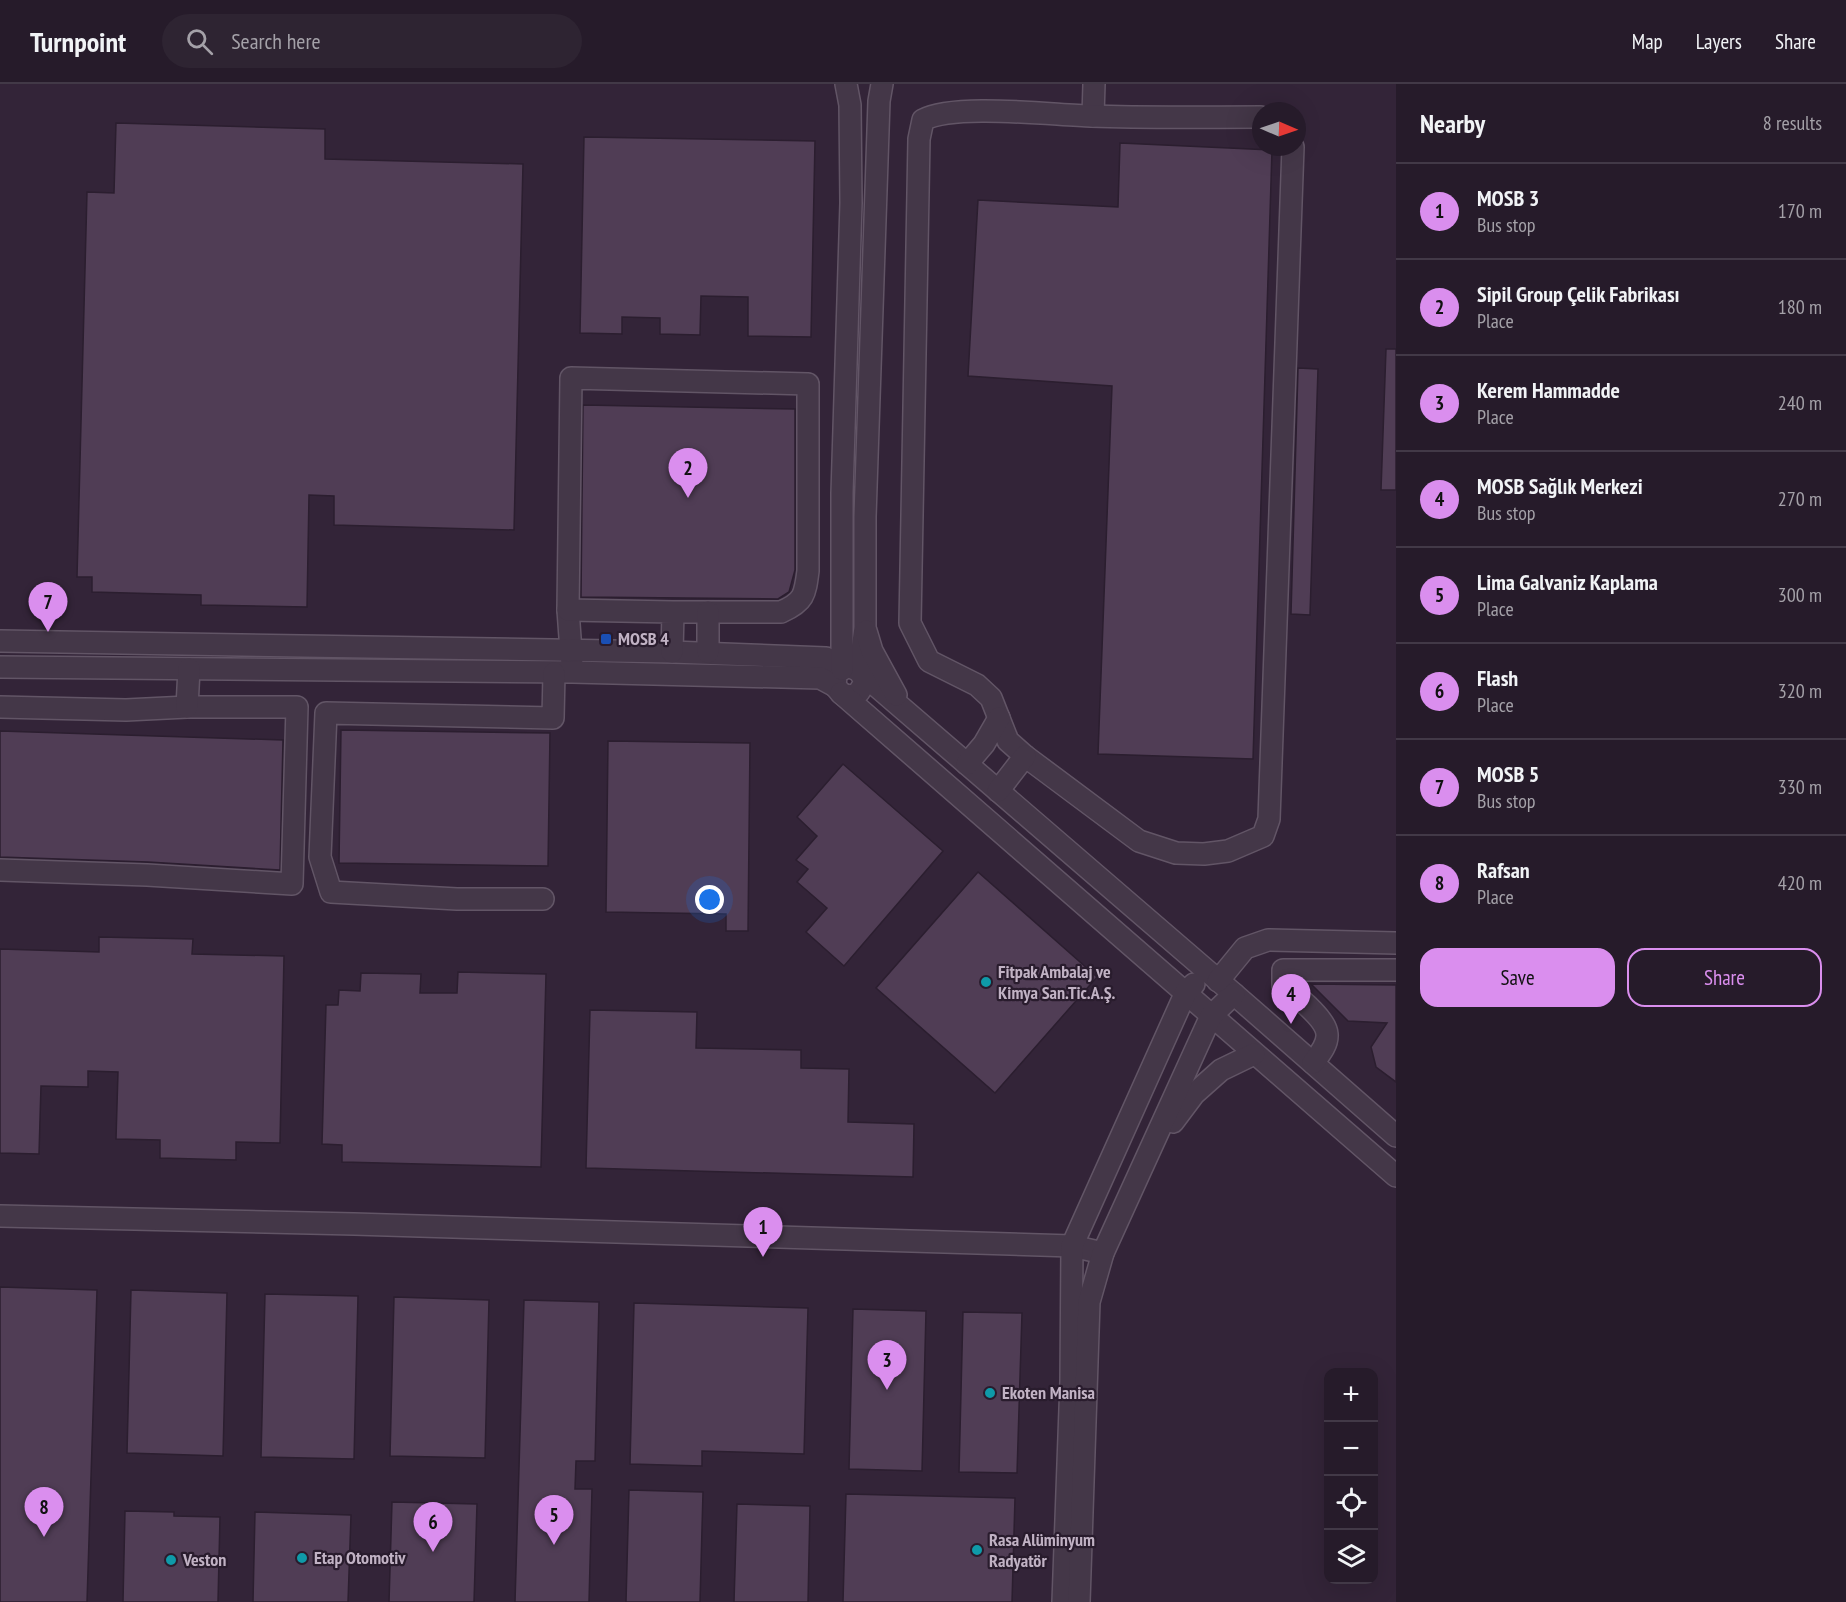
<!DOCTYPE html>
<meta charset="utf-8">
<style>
body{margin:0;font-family:"PT Sans Narrow",sans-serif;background:#2e2432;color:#f1f3f6}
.controls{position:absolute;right:18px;bottom:18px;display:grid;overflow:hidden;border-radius:12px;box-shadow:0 6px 24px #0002}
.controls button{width:54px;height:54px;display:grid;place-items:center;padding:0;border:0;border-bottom:2px solid #423947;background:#261b2a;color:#f1f3f6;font:30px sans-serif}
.compass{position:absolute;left:1252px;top:18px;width:54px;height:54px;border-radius:50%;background:#261b2a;box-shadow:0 6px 24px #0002;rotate:92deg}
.you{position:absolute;left:710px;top:816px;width:21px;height:21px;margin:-15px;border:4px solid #fff;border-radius:50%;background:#1a73e8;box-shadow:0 0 0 9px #1a73e833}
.badge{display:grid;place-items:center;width:39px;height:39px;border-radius:50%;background:#da8eee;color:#111;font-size:20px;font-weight:700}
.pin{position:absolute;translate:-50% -50px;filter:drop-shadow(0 2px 3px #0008)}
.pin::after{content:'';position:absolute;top:32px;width:21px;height:18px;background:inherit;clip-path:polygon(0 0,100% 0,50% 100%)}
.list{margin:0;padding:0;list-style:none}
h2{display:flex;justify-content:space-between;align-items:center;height:78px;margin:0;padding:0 24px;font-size:26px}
h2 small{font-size:20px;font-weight:400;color:#a4a1a8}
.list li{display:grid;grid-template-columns:39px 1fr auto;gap:18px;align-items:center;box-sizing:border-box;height:96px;padding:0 24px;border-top:2px solid #423947}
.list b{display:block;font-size:22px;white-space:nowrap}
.list p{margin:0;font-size:20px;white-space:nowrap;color:#a4a1a8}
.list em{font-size:20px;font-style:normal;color:#a4a1a8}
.actions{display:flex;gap:12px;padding:18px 24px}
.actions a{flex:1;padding:14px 0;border:2px solid #da8eee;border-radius:18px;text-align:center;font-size:21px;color:#da8eee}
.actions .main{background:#da8eee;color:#111}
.icon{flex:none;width:33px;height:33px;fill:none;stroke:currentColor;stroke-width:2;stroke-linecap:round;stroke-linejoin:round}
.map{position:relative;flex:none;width:1396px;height:1518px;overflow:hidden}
header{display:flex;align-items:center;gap:36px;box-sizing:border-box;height:84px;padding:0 30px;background:#261b2a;border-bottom:2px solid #423947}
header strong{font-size:28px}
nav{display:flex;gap:33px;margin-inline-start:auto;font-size:21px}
.search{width:420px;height:54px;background:#2e2432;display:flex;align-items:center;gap:15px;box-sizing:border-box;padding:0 21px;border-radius:33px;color:#a4a1a8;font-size:22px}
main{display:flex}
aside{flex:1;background:#261b2a}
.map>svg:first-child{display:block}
</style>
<header>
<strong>Turnpoint</strong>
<div class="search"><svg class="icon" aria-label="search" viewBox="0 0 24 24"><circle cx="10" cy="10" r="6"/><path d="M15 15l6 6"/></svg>Search here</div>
<nav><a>Map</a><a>Layers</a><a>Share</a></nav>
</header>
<main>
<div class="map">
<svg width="1396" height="1518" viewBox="0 0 1396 1518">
<rect width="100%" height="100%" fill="#332438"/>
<g fill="#503d55" stroke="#2b1e2f" stroke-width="1.5">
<polygon points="116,39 325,45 325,75 523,80 514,446 334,441 334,412 309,411 307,523 201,521 201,511 92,508 92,493 77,493 87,108 114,109"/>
<polygon points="584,53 815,57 811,253 748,252 748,213 701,212 700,251 660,250 660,234 622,233 622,250 580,249"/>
<polygon points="1120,59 1272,66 1253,675 1098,670 1112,302 968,292 978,116 1118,123"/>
<polygon points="1386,265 1396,265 1396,406 1381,406"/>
<polygon points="1298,284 1318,285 1310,531 1291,530"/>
<polygon points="583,321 795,325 795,486 789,508 778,515 581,513"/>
<polygon points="341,646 550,649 548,782 339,779"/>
<polygon points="0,647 283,656 280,786 148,778 0,773"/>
<polygon points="608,657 750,659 748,847 726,847 726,830 606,828"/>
<polygon points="843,680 943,767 844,882 806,848 827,824 797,798 808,785 796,776 817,752 797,733"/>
<polygon points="978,788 1097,893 995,1009 876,904"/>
<polygon points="99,853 193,855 192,870 284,872 280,1059 236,1058 236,1076 160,1074 160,1056 116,1055 118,988 88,987 88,1003 41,1002 39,1070 0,1069 0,865 99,868"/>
<polygon points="458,888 546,890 541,1083 342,1078 342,1061 322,1060 326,921 338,921 339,906 360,907 361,889 421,890 420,909 457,909"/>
<polygon points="1311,900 1396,901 1396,998 1376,983 1371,963 1387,939 1348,937"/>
<polygon points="590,926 697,928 696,964 801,966 801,984 849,985 848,1038 914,1040 913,1093 586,1084"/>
<polygon points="0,1203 97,1206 87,1518 0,1518"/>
<polygon points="131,1206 227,1209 223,1372 127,1369"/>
<polygon points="265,1210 358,1212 354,1375 261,1373"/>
<polygon points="394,1213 489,1216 485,1374 390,1372"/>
<polygon points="524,1216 599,1218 595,1377 576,1377 575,1405 592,1405 589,1518 515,1518"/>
<polygon points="634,1219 808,1224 804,1370 702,1367 702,1382 630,1380"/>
<polygon points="853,1225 926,1227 922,1387 849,1385"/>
<polygon points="963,1228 1022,1229 1017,1389 959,1388"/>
<polygon points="629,1406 703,1408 700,1518 626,1518"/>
<polygon points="846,1410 1015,1414 1012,1518 843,1518"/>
<polygon points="392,1418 477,1420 474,1518 389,1518"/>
<polygon points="737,1420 810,1422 808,1518 734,1518"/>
<polygon points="125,1427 174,1428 174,1432 220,1433 218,1518 123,1518"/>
<polygon points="255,1428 351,1431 348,1518 253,1518"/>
</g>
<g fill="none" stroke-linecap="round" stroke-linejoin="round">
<defs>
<g id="minor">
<polyline points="882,0 879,17 865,433 865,544 859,587 864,595 864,600 859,608 855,611 845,612 841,609 835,602 836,592 838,588 846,583 851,583 859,587 1234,910 1396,1052"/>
<polyline points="1093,32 1094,0"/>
<path d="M1261,33C1204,33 1148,34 1091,32C1052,31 954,19 923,36L919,55L910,539L929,577L977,601L991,614L1008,657L1025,672L1139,757L1176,769L1204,770L1228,767L1263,752L1269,735L1293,63"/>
<polyline points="568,526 572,581"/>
<polyline points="866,547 872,567 896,611"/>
<polyline points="0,557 672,568 826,574 842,585"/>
<path d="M672,568L673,528L568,526L571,294L808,300V487C805,511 804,518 781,528H673"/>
<polyline points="708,568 708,528"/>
<polyline points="0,583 572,588 820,594 835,602"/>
<polyline points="842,585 842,409 851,119 850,21 846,0"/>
<polyline points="841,609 1396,1092"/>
<polyline points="0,623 126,626 187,623 297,623 292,800 147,791 0,786"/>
<polyline points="187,623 189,585"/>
<polyline points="967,680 984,660 999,634"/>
<polyline points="998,707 1025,672"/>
<polyline points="543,815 457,815 331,808 320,773 326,629 553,634 554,589"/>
<polyline points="1218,897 1245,864 1268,856 1396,859"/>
<path d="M1313,979C1319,971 1328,961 1327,950C1326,934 1295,911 1283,901V886H1396"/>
<polyline points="1173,1038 1194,1010 1221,986 1254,970"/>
<polyline points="0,1132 354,1140 1072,1162 1103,1169"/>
<polyline points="1063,1518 1071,1297 1072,1162 1186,908 1194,900"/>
<polyline points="1079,1518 1089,1218 1103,1169 1211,932 1234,910"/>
</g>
</defs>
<use href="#minor" stroke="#625566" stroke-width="24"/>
<use href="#minor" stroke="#443748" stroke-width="21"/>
</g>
<rect fill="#1a4fb4" stroke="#291c2d" stroke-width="2" x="600" y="549" width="12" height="12" rx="3"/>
<g fill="#0f9aa8" stroke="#291c2d" stroke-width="2">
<circle cx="986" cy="898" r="6"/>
<circle cx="990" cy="1309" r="6"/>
<circle cx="977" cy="1466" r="6"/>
<circle cx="302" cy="1474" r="6"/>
<circle cx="171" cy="1476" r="6"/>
</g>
<g text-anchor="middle" stroke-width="4.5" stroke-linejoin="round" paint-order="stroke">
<g font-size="18" font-weight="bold" fill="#c1b2c4" stroke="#291c2d" text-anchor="start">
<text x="618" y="561">MOSB 4</text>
<text x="998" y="894">Fitpak Ambalaj ve<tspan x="998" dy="21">Kimya San.Tic.A.Ş.</tspan></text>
<text x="1002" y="1315">Ekoten Manisa</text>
<text x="989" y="1462">Rasa Alüminyum<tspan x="989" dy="21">Radyatör</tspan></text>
<text x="314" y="1480">Etap Otomotiv</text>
<text x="183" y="1482">Veston</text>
</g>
</g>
</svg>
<div class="controls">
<button>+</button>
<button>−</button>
<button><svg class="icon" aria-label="locate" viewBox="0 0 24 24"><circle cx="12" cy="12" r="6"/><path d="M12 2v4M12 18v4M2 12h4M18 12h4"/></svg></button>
<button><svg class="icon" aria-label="layers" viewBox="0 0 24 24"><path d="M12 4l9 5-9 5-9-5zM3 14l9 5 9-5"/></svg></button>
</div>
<svg class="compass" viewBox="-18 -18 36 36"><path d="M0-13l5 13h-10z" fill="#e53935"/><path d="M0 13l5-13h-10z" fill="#a4a1a8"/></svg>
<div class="you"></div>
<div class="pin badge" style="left:763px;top:1173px">1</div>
<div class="pin badge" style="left:688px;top:414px">2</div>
<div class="pin badge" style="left:887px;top:1306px">3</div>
<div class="pin badge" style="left:1291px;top:940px">4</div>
<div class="pin badge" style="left:554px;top:1461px">5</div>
<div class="pin badge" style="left:433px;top:1468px">6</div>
<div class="pin badge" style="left:48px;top:548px">7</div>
<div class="pin badge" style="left:44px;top:1453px">8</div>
</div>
<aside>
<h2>Nearby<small>8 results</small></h2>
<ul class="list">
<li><span class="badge">1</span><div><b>MOSB 3</b><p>Bus stop</p></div><em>170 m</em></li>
<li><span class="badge">2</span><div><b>Sipil Group Çelik Fabrikası</b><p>Place</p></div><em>180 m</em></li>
<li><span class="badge">3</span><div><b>Kerem Hammadde</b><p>Place</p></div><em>240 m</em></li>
<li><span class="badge">4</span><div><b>MOSB Sağlık Merkezi</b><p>Bus stop</p></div><em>270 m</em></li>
<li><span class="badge">5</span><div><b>Lima Galvaniz Kaplama</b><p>Place</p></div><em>300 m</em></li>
<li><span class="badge">6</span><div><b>Flash</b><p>Place</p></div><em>320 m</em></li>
<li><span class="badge">7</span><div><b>MOSB 5</b><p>Bus stop</p></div><em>330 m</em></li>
<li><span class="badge">8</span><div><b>Rafsan</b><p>Place</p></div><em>420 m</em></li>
</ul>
<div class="actions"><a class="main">Save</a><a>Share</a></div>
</aside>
</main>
